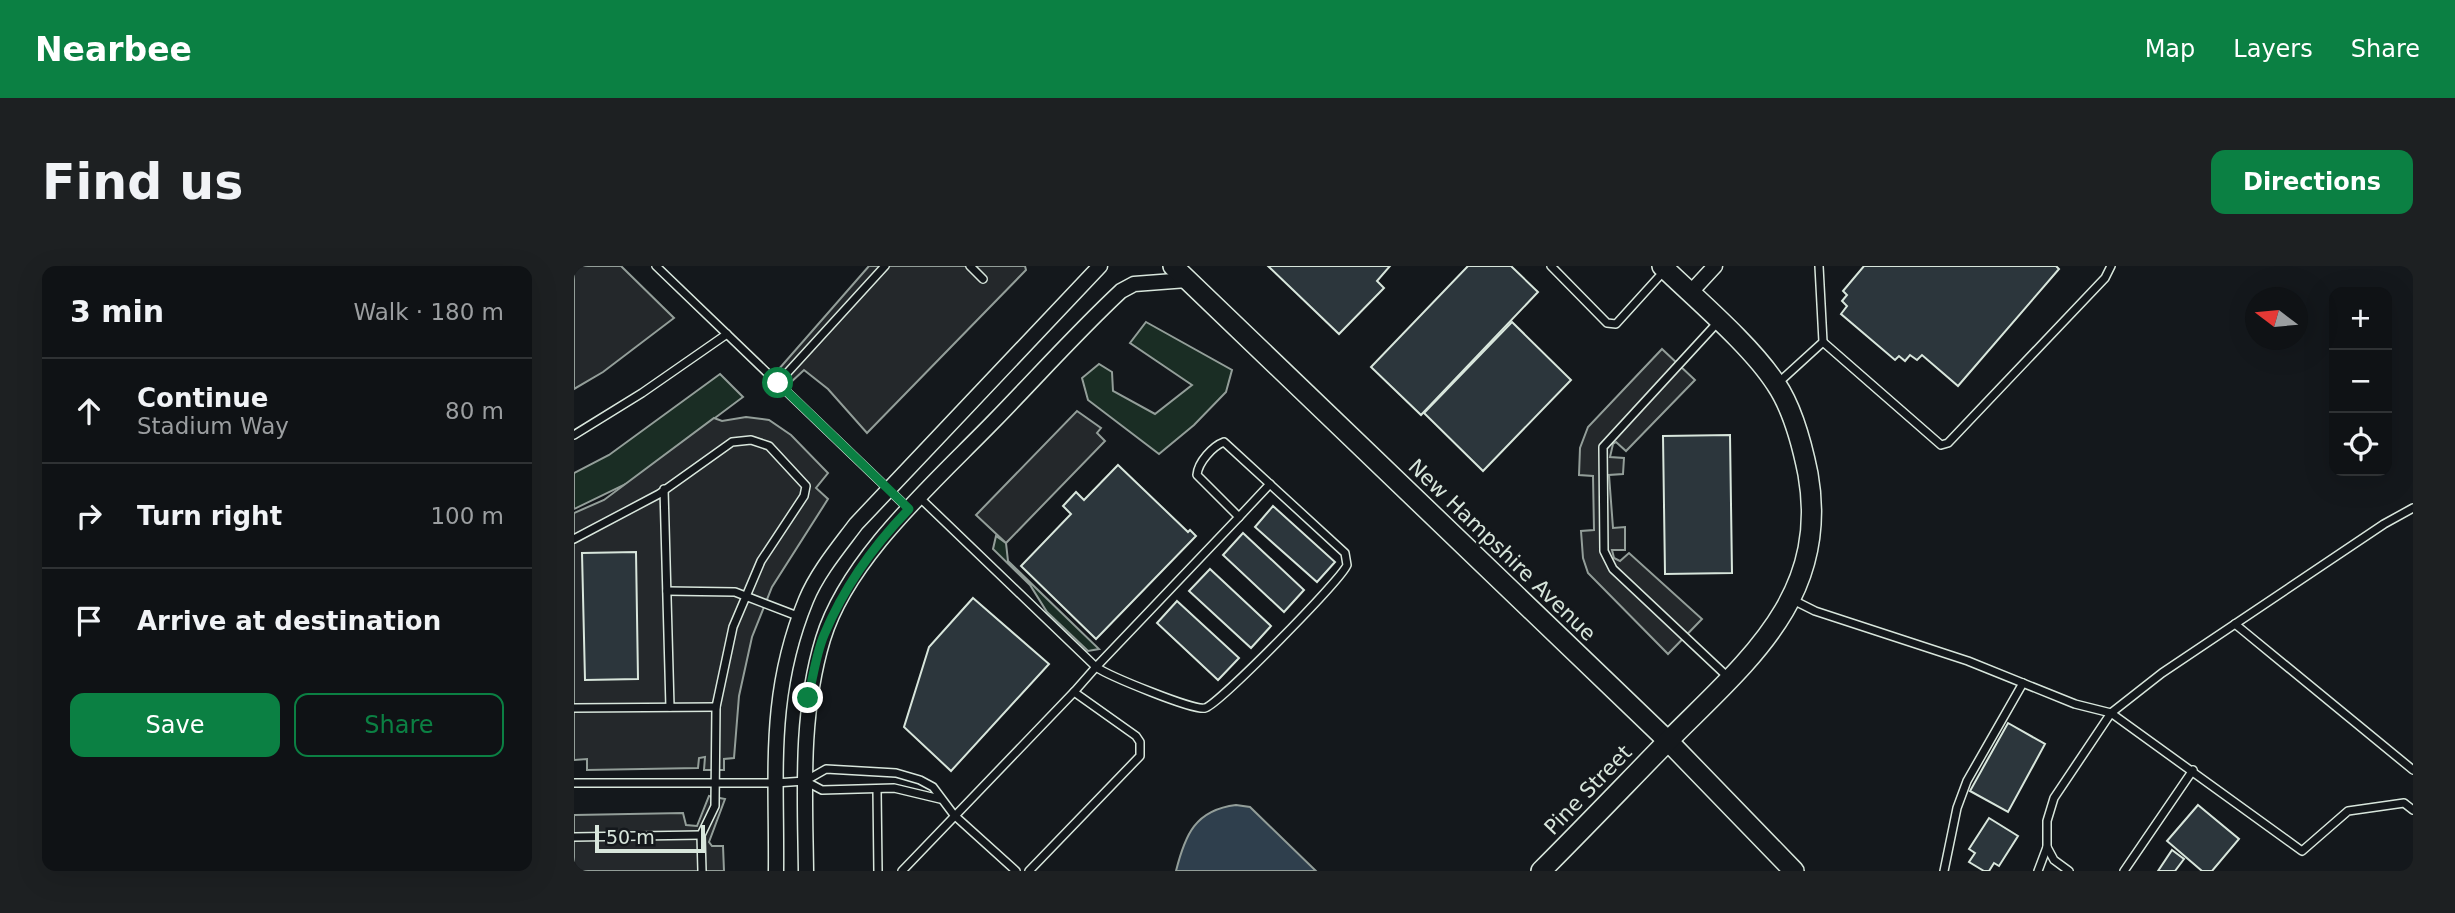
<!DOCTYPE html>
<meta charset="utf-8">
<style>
body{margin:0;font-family:"DejaVu Sans",sans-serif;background:#1d2022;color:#f1f3f6}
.controls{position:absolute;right:21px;top:21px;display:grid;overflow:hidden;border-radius:14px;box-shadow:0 7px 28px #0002}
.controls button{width:63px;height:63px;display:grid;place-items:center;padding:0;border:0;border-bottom:2px solid #2f3234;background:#0f1215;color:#f1f3f6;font:35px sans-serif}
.compass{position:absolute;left:1671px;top:21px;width:63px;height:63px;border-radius:50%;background:#0f1215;box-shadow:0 7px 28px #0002;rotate:286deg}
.scale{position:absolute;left:21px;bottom:18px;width:110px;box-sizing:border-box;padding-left:7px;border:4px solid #d8e6dc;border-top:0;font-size:19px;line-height:24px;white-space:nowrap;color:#d8e6dc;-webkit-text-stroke:5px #14181c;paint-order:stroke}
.stop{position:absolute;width:21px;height:21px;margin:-16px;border:5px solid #0b8043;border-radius:50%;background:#fff}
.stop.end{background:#0b8043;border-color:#fff;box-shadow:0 2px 7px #0008}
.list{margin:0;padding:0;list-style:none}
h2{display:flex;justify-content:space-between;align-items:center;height:91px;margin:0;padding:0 28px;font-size:30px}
h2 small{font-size:23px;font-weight:400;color:#9b9ea0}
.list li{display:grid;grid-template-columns:46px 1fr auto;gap:21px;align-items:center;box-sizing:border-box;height:105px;padding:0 28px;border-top:2px solid #2f3234}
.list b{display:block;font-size:26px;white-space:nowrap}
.list p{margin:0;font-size:23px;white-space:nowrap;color:#9b9ea0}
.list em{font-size:23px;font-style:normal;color:#9b9ea0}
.actions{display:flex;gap:14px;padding:21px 28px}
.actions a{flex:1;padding:16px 0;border:2px solid #0b8043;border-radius:14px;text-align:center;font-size:24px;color:#0b8043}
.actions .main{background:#0b8043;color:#fff}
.icon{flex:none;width:38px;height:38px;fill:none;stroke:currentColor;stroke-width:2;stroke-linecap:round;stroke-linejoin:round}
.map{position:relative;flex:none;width:1839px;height:605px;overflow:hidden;border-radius:14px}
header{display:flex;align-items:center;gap:42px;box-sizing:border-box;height:98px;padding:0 35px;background:#0b8043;color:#fff}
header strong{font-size:33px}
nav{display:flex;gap:38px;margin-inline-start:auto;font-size:24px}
.intro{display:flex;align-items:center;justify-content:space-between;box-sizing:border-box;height:168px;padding:0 42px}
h1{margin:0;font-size:49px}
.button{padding:18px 32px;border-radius:14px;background:#0b8043;color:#fff;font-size:24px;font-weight:700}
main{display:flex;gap:42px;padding:0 42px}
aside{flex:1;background:#0f1215;border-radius:14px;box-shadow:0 7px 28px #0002}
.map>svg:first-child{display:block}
</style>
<header>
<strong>Nearbee</strong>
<nav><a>Map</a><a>Layers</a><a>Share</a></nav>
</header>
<div class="intro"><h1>Find us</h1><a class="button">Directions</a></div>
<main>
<aside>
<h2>3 min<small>Walk · 180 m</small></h2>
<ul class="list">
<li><svg class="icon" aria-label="ahead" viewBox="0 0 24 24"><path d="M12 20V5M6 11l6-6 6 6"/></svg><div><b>Continue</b><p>Stadium Way</p></div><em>80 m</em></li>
<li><svg class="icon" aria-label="right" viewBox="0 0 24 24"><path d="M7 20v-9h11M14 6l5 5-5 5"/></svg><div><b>Turn right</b></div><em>100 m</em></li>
<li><svg class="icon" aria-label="arrive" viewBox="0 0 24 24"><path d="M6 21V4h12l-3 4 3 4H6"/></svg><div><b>Arrive at destination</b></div></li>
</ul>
<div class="actions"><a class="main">Save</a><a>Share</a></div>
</aside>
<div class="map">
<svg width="1839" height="605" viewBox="0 0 1839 605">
<rect width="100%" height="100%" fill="#14181c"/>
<g fill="#1a2d24" stroke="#939e99" stroke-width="2">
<polygon points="572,56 658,104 652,126 620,159 585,188 514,134 508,112 525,98 538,106 539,125 581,148 618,119 556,77"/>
<polygon points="146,108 169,131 54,217 0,243 0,207 35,189"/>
<polygon points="422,270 432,277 434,295 525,383 514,385 473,346 456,319 419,283"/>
</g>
<g fill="#24282b" stroke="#939e99" stroke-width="2">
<polygon points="0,0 47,0 100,52 29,106 0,123"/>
<polygon points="295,0 451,0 452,4 293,167 254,123 230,104 216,117 204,104"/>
<polygon points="1088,83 1121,114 1052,185 1042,176 1039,178 1036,191 1050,192 1049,208 1035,209 1039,262 1051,261 1051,284 1038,284 1040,292 1046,295 1055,287 1128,353 1094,388 1014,307 1009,292 1007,265 1020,264 1019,210 1005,209 1006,182 1014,161"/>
<polygon points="503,145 527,162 523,167 531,175 432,277 402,249"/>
<polygon points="172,151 195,154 217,169 254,207 242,222 254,233 198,321 178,371 165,430 160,492 150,493 150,504 130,504 131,491 125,492 124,502 13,504 13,493 0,494 0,247 30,234 140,152 148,155"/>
<polygon points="135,530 151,533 135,576 138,580 149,580 150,605 0,605 0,549 109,547 112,559 123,560"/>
</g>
<path fill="#2f3f4d" stroke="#939e99" stroke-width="2" d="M662,539L676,541L742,605H602C611,569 621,544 662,539Z"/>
<g fill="#2c363c" stroke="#d8e6dc" stroke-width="2">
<polygon points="694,0 816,0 803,15 810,22 765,68"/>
<polygon points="894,0 937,0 964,26 847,149 797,101"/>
<polygon points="1290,0 1482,0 1485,3 1384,120 1348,89 1343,94 1336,89 1331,95 1325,90 1321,94 1267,48 1273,40 1268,35 1273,29 1269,25"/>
<polygon points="938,56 997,114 909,205 850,147"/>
<polygon points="1156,169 1158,307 1091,308 1089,170"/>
<polygon points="544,199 614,266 616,264 622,270 522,373 447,300 497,248 489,240 502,226 510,234"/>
<polygon points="699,240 761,296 743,316 681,261"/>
<polygon points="669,267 730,324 710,346 649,289"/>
<polygon points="62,286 64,413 11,414 8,287"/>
<polygon points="636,303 697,360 677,382 615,325"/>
<polygon points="399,332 475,398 377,505 330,461 355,381"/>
<polygon points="603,335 665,392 644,414 583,357"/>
<polygon points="1434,457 1471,478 1434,546 1396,525"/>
<polygon points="1624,539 1665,573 1638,605 1628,605 1593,575"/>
<polygon points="1415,552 1444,570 1425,600 1420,597 1415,605 1410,605 1395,596 1401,587 1395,583"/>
<polygon points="1598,584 1610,593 1601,605 1584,605"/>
</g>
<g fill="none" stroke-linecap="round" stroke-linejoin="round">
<defs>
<g id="lane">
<polyline points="82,0 335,243"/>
<polyline points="396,0 409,13"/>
<polyline points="977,0 1033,57 1042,58 1091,4"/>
<polyline points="1144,56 1029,181 1030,285 1039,303 1156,413"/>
<polyline points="1249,76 1367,179 1374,177 1531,12 1537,0"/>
<polyline points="204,117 311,0"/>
<polyline points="1203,118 1249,76 1245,0"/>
<polyline points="0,169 68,127 153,68"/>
<path d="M650,176L771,287L773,299C767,314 644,439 631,442C620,445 535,410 522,401L665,251L623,209C624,196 639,180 650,176Z"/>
<polyline points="90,223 96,441"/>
<polyline points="346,232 522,401 500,426"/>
<polyline points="665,251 696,218"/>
<polyline points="0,273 85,228 158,176 177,174 195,180 232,220 230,230 187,295 159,361 142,441 141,540 127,569 128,605"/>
<polyline points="93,325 161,326 226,351"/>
<polyline points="1219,334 1241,345 1394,395 1501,438 1537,447 1728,585 1774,545 1830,537 1839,544"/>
<polyline points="1661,358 1839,504"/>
<polyline points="0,442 142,441"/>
<polyline points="231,515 248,524 320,522 366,533"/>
<polyline points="0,517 201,517 231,515 252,503 322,507 346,514 359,521 380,549 442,605"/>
<polyline points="303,524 304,605"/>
<polyline points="0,571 127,569"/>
<polyline points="328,605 500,426 562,470 566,476 566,490 455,605"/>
<polyline points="1370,605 1383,542 1393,515 1449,417"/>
<polyline points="1464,605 1473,581"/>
<polyline points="1495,605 1480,594 1473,581 1473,555 1480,532 1537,447 1588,407 1810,258 1839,242"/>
<polyline points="1550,605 1619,504"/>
</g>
<g id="street">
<polyline points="1116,27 1141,0"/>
<path d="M202,605C203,506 193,429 232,334C243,307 264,282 282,258L526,0"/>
<path d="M232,605C231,527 226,449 249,373C274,291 362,215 421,154C463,111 503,66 547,25L560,18L613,14"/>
</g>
<g id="secondary">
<polyline points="599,0 1094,475 1220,605"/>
<path d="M967,605C1010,562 1051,519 1093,476C1171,397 1256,332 1234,208C1228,178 1219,143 1202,118C1178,80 1121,32 1088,0"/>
</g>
</defs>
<use href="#lane" stroke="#d8e6dc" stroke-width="10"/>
<use href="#street" stroke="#d8e6dc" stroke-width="17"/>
<use href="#secondary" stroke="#d8e6dc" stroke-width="22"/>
<use href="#lane" stroke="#14181c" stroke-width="7"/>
<use href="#street" stroke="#14181c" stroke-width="14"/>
<use href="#secondary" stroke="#14181c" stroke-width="19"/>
</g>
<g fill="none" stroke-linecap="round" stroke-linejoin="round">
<path stroke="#0b8043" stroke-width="9" d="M204,117L335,243C300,279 270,321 250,369C242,388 239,412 234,432"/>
</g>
<g text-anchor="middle" stroke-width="5" stroke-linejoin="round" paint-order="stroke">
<g font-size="21" fill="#d8e6dc" stroke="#14181c">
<text transform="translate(928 284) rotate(44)" y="7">New Hampshire Avenue</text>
<text transform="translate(1014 524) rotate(-46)" y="7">Pine Street</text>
</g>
</g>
</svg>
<div class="controls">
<button>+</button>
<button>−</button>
<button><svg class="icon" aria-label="locate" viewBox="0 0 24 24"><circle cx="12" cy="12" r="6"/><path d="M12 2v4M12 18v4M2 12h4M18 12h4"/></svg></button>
</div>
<svg class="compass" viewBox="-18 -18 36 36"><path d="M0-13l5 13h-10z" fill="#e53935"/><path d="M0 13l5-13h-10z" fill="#9b9ea0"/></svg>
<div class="scale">50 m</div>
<div class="stop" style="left:204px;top:117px"></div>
<div class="stop end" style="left:234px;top:432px"></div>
</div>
</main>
